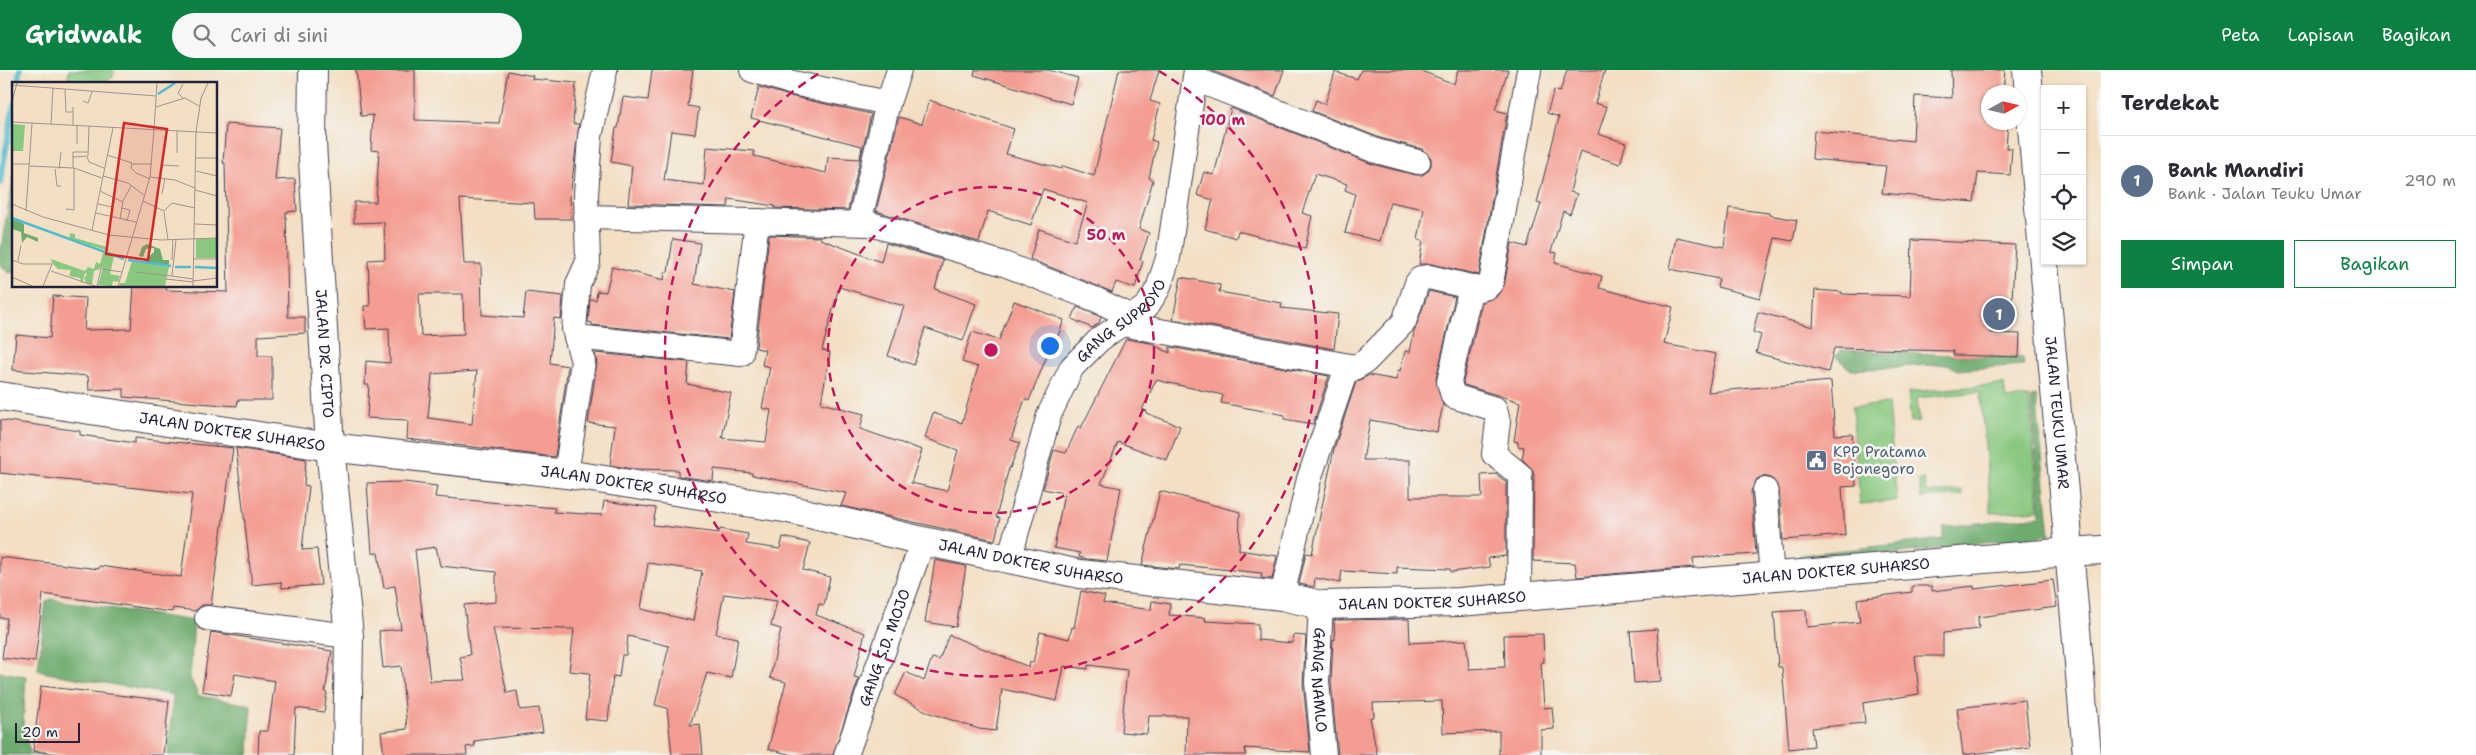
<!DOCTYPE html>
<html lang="id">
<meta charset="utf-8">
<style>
body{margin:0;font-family:"Shantell Sans",sans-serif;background:#f7f7f7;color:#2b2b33}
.controls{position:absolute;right:15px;top:15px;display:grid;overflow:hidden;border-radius:0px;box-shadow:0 1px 4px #0004}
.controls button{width:45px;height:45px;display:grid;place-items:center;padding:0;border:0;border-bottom:1px solid #e1e1e2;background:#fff;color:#2b2b33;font:25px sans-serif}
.compass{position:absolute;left:1981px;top:15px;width:45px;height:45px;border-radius:50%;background:#fff;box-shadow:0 1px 4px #0004;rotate:82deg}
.scale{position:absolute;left:15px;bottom:12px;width:65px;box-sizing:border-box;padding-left:5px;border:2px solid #22223b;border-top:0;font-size:14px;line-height:18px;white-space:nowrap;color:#22223b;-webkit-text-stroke:4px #f6f6f2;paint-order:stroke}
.you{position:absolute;left:1049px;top:275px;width:18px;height:18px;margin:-12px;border:4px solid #fff;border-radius:50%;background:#1a73e8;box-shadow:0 0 0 8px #1a73e833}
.badge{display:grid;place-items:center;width:32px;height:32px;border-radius:50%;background:#0b8043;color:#fff;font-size:16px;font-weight:700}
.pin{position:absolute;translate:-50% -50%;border:2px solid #fff;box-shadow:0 1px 5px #0006}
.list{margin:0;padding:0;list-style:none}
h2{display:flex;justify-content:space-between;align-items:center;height:65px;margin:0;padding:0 20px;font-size:21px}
h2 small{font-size:16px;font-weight:400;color:#7c7c81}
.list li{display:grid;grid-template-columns:32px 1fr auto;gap:15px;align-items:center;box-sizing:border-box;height:90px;padding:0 20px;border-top:1px solid #e1e1e2}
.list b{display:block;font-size:19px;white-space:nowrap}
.list p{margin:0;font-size:16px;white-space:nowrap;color:#7c7c81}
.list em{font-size:16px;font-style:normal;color:#7c7c81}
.actions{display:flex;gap:10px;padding:15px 20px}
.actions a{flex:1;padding:11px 0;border:1px solid #0b8043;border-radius:0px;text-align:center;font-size:18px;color:#0b8043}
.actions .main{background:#0b8043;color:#fff}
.icon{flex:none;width:28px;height:28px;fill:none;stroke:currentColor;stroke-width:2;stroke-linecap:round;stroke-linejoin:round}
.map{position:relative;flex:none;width:2101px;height:685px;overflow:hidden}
header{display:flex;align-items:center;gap:30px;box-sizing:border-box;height:70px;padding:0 25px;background:#0b8043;color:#fff}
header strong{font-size:24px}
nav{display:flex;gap:28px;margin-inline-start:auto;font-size:18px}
.search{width:350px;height:45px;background:#f7f7f7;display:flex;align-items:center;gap:12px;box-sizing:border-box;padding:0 18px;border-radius:28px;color:#7c7c81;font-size:19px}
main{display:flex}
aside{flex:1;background:#fff}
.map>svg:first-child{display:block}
</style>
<header>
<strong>Gridwalk</strong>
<div class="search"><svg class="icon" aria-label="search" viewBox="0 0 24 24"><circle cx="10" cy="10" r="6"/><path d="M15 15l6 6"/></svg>Cari di sini</div>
<nav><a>Peta</a><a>Lapisan</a><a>Bagikan</a></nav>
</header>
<main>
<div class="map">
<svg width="2101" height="685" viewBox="0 0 2101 685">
<rect width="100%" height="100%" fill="#f6f6f2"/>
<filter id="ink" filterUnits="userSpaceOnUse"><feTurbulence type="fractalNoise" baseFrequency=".02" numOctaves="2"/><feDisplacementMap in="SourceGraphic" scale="10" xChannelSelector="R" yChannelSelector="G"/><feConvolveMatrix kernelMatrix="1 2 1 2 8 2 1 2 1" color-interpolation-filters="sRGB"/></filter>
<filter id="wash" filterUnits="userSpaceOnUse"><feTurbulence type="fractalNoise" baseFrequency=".0096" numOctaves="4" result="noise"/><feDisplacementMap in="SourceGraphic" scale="20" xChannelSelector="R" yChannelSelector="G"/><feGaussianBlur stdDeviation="1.12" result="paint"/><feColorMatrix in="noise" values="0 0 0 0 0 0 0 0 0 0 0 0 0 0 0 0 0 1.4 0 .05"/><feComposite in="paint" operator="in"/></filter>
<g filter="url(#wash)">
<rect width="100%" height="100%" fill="#f3dfc4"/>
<g fill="#89c87f" stroke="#56755d">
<polygon points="69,0 114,0 113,7 103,14 67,14"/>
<polygon points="2004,314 2006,329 2029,327 2039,440 1991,443 1980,322 1917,328 1919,351 1911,352 1908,322"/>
<polygon points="1888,334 1897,431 1860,434 1852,337"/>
<polygon points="1919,410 1924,410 1926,423 1962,420 1963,425 1921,428"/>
</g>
<g fill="#6eac6e" stroke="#486754">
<polygon points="14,104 14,202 9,203 0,194 0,184"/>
<polygon points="1841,280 2023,288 2024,295 1957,300 1948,294 1851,300 1836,287"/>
<polygon points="2036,326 2050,465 1801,495 1800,485 1943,469 1943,457 2041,446 2031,327"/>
<polygon points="51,529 194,551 190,608 199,626 251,635 249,685 168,685 173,625 47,603 38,599 46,532"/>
<polygon points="0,602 26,606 23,654 30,683 44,685 0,685"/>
</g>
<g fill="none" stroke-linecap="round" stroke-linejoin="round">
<g stroke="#51bbce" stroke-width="6">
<polyline points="17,14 20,0"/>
<polyline points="0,113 14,34"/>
</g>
</g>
<g id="blocks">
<g fill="#f49d92" fill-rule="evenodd">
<path d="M356,0H415V50L499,53L508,1L533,6L532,9L576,13L573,54H579L570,127L571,149H535L534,133L460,129L464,194H481L482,245L523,248L526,222L563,226L561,249L554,248L550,293L568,296L555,387L407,369L408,350L367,348L369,315H365L366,291L390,293L389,258L366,259L364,236H370L368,190L385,189L384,152L354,153V132H376L379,81L371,80L373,45L361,46ZM419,224H463L464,264L421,266ZM477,301L472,354L428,348L432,304Z"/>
<polygon points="652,0 693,0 688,36 699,38 695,64 671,61 664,110 704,115 707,77 754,81 754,86 826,103 828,87 860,89 862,76 751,48 759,17 790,26 871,44 848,140 774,138 775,136 729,129 728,137 628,134 632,96 611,92 616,58 618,58 623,27 648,30"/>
<polygon points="975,0 1048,0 1078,8 1071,34 974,5"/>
<polygon points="1119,0 1159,0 1150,31 1160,34 1151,70 1157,72 1149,108 1153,110 1139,159 1149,163 1140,190 1143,191 1135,218 1116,212 1112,222 1030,189 1039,159 1075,171 1088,133 1043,119 1031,155 988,141 979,172 876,141 899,47 922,54 929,30 1014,59 1006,84 1062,99 1063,96 1094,106"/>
<polygon points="1210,0 1284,0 1275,26"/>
<polygon points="1361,0 1419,0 1454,14 1458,0 1508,0 1495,40 1507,43 1479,205 1432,194 1419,194 1423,171 1418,170 1424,139 1390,132 1380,171 1345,163 1355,124 1345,120 1347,114 1315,104 1302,143 1312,146 1305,179 1238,161 1236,168 1205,159 1213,130 1197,125 1204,102 1214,105 1231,38 1372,94 1415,105 1422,105 1428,101 1431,95 1431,88 1422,79 1380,68 1312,41 1316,30 1325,34 1335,2 1357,9"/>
<polygon points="1567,0 1605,0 1595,33 1607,37 1598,64 1626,73 1620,94 1580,81 1570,122 1577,124 1570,144 1563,141 1551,182 1557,183 1555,193 1602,206 1599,218 1673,237 1664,274 1716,284 1708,322 1831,311 1835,365 1852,364 1856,416 1842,417 1845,465 1783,470 1779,418 1771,408 1763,406 1757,409 1751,421 1756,484 1693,488 1694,497 1577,507 1575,493 1533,491 1534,405 1532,399 1522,389 1524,377 1518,376 1518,372 1514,371 1520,332 1464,315 1463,312 1482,232 1496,227 1504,216 1512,173 1527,177 1541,134 1537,133 1559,47 1547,43 1554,20 1560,22"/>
<polygon points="1951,0 2005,0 2003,22 1988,22 1988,52 2008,52 2006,78 2012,78 2010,105 1978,103 1974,132 1882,123 1886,96 1812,89 1814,61 1913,71 1915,26 1952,28"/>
<polygon points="226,54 280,58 275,110 295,109 297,141 286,142 288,247 305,247 305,263 258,266 258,286 272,286 272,330 238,330 237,336 124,327 124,319 89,320 88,306 13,300 16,265 50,268 53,226 86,228 84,260 131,259 134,216 166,216 166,220 228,222 225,93 223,93"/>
<polygon points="1729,138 1769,143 1769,145 1797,150 1793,171 1775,168 1760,228 1717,217 1719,209 1670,199 1676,167 1724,177"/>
<polygon points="769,165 821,167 820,169 881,192 886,173 943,190 935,219 976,234 963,271 925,258 914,295 888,286 904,236 839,217 822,280 830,282 821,333 864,344 860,359 922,380 911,413 947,421 958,380 925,368 933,343 962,353 978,297 962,292 972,262 999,270 1014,231 1064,250 1051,285 1048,283 1029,331 1025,329 1011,370 1020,373 1010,398 1009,398 996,447 1000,448 995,470 841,436 846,423 752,405 752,403 714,399 713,411 678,406 678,400 633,399 610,395 615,356 588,353 597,294 595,283 689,292 687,314 731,323 722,368 766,372 771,340 762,338 770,297 762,295 765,280 756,278"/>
<polygon points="673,169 700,173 694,214 735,222 729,269 592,255 592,253 588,252 590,229 596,230 597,221 606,222 612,197 664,210 665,202 668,202"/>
<polygon points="1912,170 2015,175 2012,230 1991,229 1990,263 2020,264 2019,287 1953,285 1953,281 1834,278 1828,302 1756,283 1761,265 1753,262 1758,242 1813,257 1815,220 1842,222 1842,224 1910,226"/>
<polygon points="1181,207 1220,215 1219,222 1282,233 1281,238 1338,244 1334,279 1173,249"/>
<polygon points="1429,221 1455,227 1436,309 1443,335 1437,362 1370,350 1363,390 1410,390 1410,427 1482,427 1481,405 1496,404 1506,412 1506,486 1488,488 1490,497 1451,502 1450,499 1397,497 1397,504 1342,501 1340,513 1315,508 1314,517 1299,514 1306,483 1312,484 1334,379 1356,312 1369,305 1396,310 1398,300 1400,301 1405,281 1410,282 1414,262"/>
<polygon points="1077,237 1101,247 1099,253 1092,258 1072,249"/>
<polygon points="1126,269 1150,273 1170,283 1170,277 1329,306 1313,354 1284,349 1285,345 1221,333 1223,325 1156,310 1142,340 1147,341 1146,343 1180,356 1167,390 1118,372 1101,414 1121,418 1107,491 1087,489 1079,487 1080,483 1054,478 1064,423 1043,419 1054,380 1066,383 1078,356 1081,358"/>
<polygon points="0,350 80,361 80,365 135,373 135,368 233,378 211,535 202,535 195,541 173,538 172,542 43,524 35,592 2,588 7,548 0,548 0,487 99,499 99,496 181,507 192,424 0,403"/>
<polygon points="236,378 306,389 304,415 309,416 302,480 317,479 321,515 282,518 281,512 252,515"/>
<path d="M404,412L437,416L435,427L555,438L554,442L602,445L604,431L656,438L653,455L719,463L720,459L748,464L746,474L780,479L783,467L810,473L803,500L830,507L824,535L819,534L816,545L865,563L854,607L859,608L833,685H792L768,679L786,612L770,608L781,559L771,556L777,531L724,524L716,564L738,568L731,608L707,603L690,655L700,654L703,685H672L667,638L655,635L669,576L628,566L626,585H622L619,607L613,606L608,651L585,649L590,603L569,601L574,559L493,558L507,623L517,621L520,640L539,638L543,662L474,671L475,676L466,677L467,685H384L381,662L407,659L401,596L383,598L379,561L401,559L395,516L384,518L378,483H372L367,413ZM436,477L440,496L496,502V532L464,535L470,585L460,587L465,610L430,611L415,480ZM648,493L702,501L693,551L641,539Z"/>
<polygon points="1160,421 1240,442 1239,480 1277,486 1272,509 1261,508 1262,503 1180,495 1179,499 1142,495"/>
<polygon points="935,490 966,496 956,557 925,552"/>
<polygon points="2053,510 2057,537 1978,547 1979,559 1943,563 1943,586 1915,586 1919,624 1863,633 1865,653 1812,658 1814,676 1789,679 1782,597 1778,597 1774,542 1806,540 1807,557 1860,552 1857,529 1912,522 1912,516 1932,516 1932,521 1974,516 1974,519"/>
<polygon points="1081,521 1105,526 1103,533 1151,540 1152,531 1170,534 1169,545 1206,548 1205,551 1258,554 1258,570 1292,573 1293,565 1306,566 1303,613 1310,682 1245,678 1246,685 1186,685 1187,646 1149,646 1147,664 1121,662 1127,600 1088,595 1088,599 1064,596 1057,631 1002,619 996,661 979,659 930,643 895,625 906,602 924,611 932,588 939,590 949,565 1029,597 1030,592 1033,593 1040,562 1069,569 1072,557 1074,558"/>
<polygon points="1409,549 1410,573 1466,570 1469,599 1505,597 1504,565 1543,564 1544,592 1541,592 1544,638 1552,637 1554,659 1541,660 1541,685 1499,685 1499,661 1443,663 1442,631 1373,633 1374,647 1370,647 1377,685 1338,685 1331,612 1333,569 1335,570 1334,550"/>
<polygon points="1657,559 1661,611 1634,613 1630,561"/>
<polygon points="211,562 332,581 325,622 327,623 324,642 296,638 294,685 258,685 259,661 268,661 275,611 235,604 231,626 202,621"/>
<polygon points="41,616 169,631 163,685 68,685 33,681"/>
<polygon points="2025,630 2030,677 1963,685 1957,638"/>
</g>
</g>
</g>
<g filter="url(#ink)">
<use href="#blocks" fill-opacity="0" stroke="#413e50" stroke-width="1"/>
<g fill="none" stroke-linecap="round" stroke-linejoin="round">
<defs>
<g id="minor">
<polyline points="752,0 793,13 888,33"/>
<polyline points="1195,9 1376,81 1418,92"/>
<polyline points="586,147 871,154 1004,194 1097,230 1132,247"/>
<polyline points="859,153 888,33 899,0"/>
<polyline points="1471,217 1449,312 1453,326 1495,339 1498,352 1494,384 1520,405 1519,527"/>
<polyline points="1122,254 1355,297"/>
<polyline points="576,267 741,284 757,151"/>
<polyline points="566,404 583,292 574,259 578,214 588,192 586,125 590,66 605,0"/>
<polyline points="1765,420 1772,507"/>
<path id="s1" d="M1009,490L1049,345L1072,297L1099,270L1147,236L1158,219L1168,188L1196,0"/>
<polyline points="1282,526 1309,409 1345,303 1366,291 1404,252 1417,213 1421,208 1429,207 1479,219 1487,217 1491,213 1529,0"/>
<path id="s2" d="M1321,535L1317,612L1324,685"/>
<polyline points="207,548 349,566"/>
<path id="s3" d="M846,685L923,471"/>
</g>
<g id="tertiary">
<path id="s4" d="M313,0L312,73L330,377L349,566L347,685"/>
<path id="s5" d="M0,326L330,377L566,404L784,438L923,471L1080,504L1282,526L1321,535L1459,532L2069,482"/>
</g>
<polyline id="secondary" points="2069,482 2101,480"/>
<g id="primary">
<path id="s6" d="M2027,0L2087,685"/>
</g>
</defs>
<use href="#minor" stroke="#413e50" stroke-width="26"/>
<use href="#tertiary" stroke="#413e50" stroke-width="30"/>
<use href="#secondary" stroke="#413e50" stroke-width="30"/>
<use href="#primary" stroke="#413e50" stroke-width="30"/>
<use href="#minor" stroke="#fff" stroke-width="24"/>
<use href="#tertiary" stroke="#fff" stroke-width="28"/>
<use href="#secondary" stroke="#fff" stroke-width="28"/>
<use href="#primary" stroke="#fff" stroke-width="28"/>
</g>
</g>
<g fill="none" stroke="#c2185b" stroke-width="2.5" stroke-dasharray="9 6">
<circle cx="991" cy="280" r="163"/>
<path d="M1159 1A326 326 0 1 1 823 1"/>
</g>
<defs>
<symbol id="civic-square" viewBox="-11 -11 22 22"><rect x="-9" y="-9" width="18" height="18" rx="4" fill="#5c6f8a" stroke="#f6f6f2"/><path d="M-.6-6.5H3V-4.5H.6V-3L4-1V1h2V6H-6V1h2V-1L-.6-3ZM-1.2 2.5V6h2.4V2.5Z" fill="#fff"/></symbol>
</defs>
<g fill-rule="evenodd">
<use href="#civic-square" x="1804" y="378" width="25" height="25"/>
</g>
<g text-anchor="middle" stroke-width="5" stroke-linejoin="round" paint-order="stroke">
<g font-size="15" fill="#22223b" stroke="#f6f6f2">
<text dy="5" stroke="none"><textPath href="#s1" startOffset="272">GANG SUPROYO</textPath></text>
<text dy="5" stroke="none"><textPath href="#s4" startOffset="284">JALAN DR. CIPTO</textPath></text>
<text dy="5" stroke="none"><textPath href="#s6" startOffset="344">JALAN TEUKU UMAR</textPath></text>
<text dy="5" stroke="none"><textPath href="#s5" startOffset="235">JALAN DOKTER SUHARSO</textPath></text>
<text dy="5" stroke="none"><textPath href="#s5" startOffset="640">JALAN DOKTER SUHARSO</textPath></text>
<text dy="5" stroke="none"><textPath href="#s5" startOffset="1045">JALAN DOKTER SUHARSO</textPath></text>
<text dy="5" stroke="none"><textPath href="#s5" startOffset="1855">JALAN DOKTER SUHARSO</textPath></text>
<text dy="5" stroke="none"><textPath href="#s5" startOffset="1450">JALAN DOKTER SUHARSO</textPath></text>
<text dy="5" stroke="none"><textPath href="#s3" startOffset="114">GANG S.D. MOJO</textPath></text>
<text dy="5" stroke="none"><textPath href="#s2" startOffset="75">GANG NAMLO</textPath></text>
</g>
<g font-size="15" fill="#4e5e75" stroke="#f6f6f2" text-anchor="start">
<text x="1833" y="387">KPP Pratama<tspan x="1833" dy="17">Bojonegoro</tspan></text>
</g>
</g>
<g transform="translate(12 12)">
<rect width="205" height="205" fill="#f3dfc4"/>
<path d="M0,42L13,43L11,69H0ZM58,151L63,152V156L95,165L97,169L57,157ZM205,156V176H184V157ZM91,171L102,174L98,192L108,194L106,200L101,199L100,204L86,203L91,186L82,189L80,202H75L72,197L75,192L73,191L70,202L68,196L57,194L59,188L46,187L40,181L39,177L73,189L76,185L82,187L84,180L88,182ZM120,179L157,185L153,204H107L108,201H113Z" fill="#89c87f"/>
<path d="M0,137L12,142V151L26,156V160L15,155L10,161L9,150L0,147ZM135,162L148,167L151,178H157V184L131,180L142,170V166L134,167L131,175L127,174L130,165Z" fill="#6eac6e"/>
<path fill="none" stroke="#51bbce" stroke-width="2.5" d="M146,12L163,1M0,136L112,177M116,178L159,184M163,185H179M183,185L205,186"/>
<path fill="none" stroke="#9f938d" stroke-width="1" d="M171,2L166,11L172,17M0,3L144,14M53,8L54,30H61M71,19L76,21L80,10M0,20L5,1M144,25L173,16L187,24M0,40L205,51M39,42L41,6M61,43V25M65,44V62M142,48L145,1M165,71V49M95,73L120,81L119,86L124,91L138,97M61,75V70H76M75,75L77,80L92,86M184,76H205M0,82H17M120,82H140M17,84L62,86L90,96M61,86V75L76,74L77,44M43,87L45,104H49M47,87L49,70M184,89L205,94M91,94L116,101L133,114M138,95L163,98L183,106M148,96L150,83L167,84M183,108L205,114M88,109L111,120M150,112L153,96M131,119L152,129L160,121L183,126M0,122L31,135L97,153L149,158L205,156M86,122L100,125L103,117M110,126L118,128L115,139M54,127L62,128V86M14,129L20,41M152,130L156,158M84,131L124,140M108,137L111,119L119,104M183,142L205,143M80,148L101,46M164,158L160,194L181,197M182,177H205M0,178L11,182H40L31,204M160,178L161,158M6,179L9,163M39,189L83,204M124,190L160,194M0,195L20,204M154,197L181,200M181,199L205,196M85,204L89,187L110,190M106,204L138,95L142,48M181,204L184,50L189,16L196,1"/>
<path fill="#d62828" fill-opacity="0.15" stroke="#d62828" stroke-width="2.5" d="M112,41L155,47L136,178L94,172Z"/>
<rect width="205" height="205" fill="none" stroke="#22223b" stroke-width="2.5"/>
</g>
<circle cx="991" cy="280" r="8" fill="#c2185b" stroke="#f6f6f2" stroke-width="2.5"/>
<g font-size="15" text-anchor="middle" font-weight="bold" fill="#c2185b" stroke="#f6f6f2" stroke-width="5" stroke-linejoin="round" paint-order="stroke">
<text x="1222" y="55">100 m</text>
<text x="1106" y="170">50 m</text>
</g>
</svg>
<div class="controls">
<button>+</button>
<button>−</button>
<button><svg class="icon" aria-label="locate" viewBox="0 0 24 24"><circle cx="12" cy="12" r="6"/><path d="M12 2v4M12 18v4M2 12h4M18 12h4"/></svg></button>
<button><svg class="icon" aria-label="layers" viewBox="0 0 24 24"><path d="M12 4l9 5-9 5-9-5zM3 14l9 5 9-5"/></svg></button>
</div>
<svg class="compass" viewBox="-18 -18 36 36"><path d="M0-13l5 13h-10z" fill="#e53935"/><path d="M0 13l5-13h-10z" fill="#7c7c81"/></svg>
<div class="scale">20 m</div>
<div class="you"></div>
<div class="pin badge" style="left:1999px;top:244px;background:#5c6f8a">1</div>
</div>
<aside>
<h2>Terdekat<small></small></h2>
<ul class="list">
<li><span class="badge" style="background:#5c6f8a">1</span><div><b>Bank Mandiri</b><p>Bank · Jalan Teuku Umar</p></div><em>290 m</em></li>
</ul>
<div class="actions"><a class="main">Simpan</a><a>Bagikan</a></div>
</aside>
</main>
